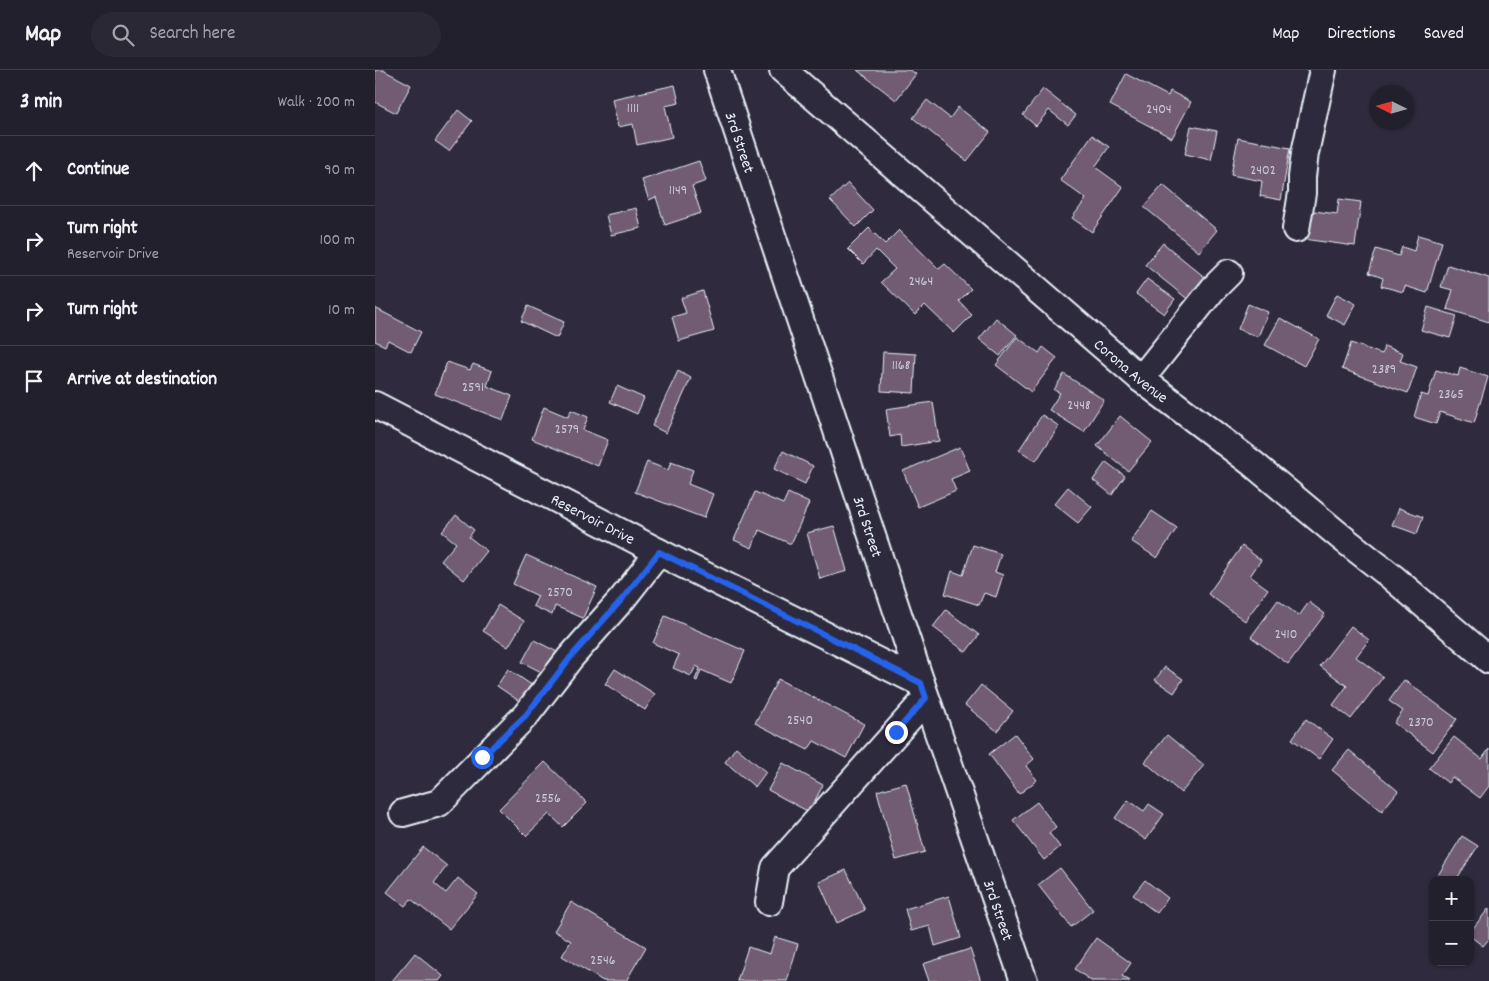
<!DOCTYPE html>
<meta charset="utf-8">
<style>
body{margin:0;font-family:Dekko,sans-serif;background:#2b2836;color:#f1f3f6}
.controls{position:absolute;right:15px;bottom:15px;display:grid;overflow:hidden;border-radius:10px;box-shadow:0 1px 4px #0004}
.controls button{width:45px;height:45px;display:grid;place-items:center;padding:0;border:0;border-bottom:1px solid #403e4a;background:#23202e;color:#f1f3f6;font:25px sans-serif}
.compass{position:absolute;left:994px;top:15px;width:45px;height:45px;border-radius:50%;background:#23202e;box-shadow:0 1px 4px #0004;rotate:275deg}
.stop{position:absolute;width:15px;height:15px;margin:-11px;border:4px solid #2563eb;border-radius:50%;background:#fff}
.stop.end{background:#2563eb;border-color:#fff;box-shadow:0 1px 5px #0008}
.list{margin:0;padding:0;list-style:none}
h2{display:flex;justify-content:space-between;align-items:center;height:65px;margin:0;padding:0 20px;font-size:21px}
h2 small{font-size:16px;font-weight:400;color:#a3a3aa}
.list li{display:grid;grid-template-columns:32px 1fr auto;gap:15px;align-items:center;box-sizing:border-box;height:70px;padding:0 20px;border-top:1px solid #403e4a}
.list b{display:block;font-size:19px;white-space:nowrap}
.list p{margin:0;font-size:16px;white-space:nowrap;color:#a3a3aa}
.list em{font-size:16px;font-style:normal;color:#a3a3aa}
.icon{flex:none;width:28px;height:28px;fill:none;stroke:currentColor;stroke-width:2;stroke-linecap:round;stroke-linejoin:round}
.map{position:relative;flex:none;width:1114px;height:911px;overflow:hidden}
header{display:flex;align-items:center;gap:30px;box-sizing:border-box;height:70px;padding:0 25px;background:#23202e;border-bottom:1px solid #403e4a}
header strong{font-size:24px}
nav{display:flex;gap:28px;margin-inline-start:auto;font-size:18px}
.search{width:350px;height:45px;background:#2b2836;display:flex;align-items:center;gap:12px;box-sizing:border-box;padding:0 18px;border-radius:28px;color:#a3a3aa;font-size:19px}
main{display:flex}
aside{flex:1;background:#23202e}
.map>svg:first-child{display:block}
</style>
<header>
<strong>Map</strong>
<div class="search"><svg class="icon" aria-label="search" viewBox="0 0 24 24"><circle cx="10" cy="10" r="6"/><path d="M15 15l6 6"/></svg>Search here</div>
<nav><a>Map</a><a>Directions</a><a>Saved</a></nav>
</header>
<main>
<aside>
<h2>3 min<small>Walk · 200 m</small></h2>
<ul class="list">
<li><svg class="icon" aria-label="ahead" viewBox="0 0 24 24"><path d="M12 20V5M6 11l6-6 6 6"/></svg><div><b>Continue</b></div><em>90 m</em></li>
<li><svg class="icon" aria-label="right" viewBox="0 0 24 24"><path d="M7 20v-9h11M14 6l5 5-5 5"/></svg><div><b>Turn right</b><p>Reservoir Drive</p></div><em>100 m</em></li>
<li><svg class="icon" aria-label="right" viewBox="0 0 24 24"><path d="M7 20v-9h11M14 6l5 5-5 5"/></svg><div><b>Turn right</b></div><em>10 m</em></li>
<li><svg class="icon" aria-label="arrive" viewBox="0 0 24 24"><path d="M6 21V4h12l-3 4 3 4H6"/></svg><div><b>Arrive at destination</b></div></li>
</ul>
</aside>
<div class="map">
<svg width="1114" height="911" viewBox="0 0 1114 911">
<rect width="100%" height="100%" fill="#2f2a3d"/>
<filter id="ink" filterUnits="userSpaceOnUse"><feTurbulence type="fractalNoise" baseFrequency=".02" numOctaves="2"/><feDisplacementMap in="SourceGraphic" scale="10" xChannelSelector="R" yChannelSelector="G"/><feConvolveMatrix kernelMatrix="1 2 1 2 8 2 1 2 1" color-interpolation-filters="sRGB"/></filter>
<g filter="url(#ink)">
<g fill="#715c73" stroke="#e8f1f8">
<polygon points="0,0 8,0 36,15 21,43 0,32"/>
<polygon points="482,0 535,0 541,4 521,30"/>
<polygon points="751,4 793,26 795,21 816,32 797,68 735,35"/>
<polygon points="300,15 304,33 290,36 297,67 262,75 258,54 243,57 237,29"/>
<polygon points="668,19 701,45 693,55 674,40 661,56 648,45"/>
<polygon points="552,30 575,48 583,37 615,62 592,91 538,48"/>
<polygon points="83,40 97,51 74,81 60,71"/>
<polygon points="816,56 842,61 836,90 810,84"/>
<polygon points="717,65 734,77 720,97 748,117 717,162 697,148 711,129 685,110"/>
<polygon points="863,68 915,78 906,130 885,126 887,111 856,105"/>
<polygon points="324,91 331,111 317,116 326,143 290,155 281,127 274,130 267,110"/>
<polygon points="473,113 498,140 481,157 455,130"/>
<polygon points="788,115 842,160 824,182 769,137"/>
<polygon points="964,129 986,132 980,176 928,169 931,140 962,144"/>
<polygon points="261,138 266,158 236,165 231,145"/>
<polygon points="494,158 510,174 524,160 564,199 570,194 596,219 584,231 597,245 579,263 550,235 540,245 506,212 520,199 501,180 488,194 473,179"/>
<polygon points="1043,165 1067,172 1052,223 1030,216 1028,222 1006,216 1008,208 994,203 1001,179 1024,186 1027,177 1039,181"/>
<polygon points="788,173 832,209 815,231 770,195"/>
<polygon points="1073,195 1114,208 1114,252 1072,239 1078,220 1066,217"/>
<polygon points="772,209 800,229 789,244 761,224"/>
<polygon points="328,221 339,261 304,271 297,247 311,243 306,228"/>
<polygon points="962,224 981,234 970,255 951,245"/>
<polygon points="873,234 893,242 883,267 863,259"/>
<polygon points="153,236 189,252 182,268 146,251"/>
<polygon points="1053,237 1082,246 1075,268 1046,260"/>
<polygon points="0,238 46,262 36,282 13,270 10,276 0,271"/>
<polygon points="621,248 642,265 625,286 604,269"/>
<polygon points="905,248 944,269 929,296 890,275"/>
<polygon points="642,267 664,283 668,277 682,288 656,322 621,295"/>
<polygon points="976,273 1007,284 1009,276 1028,283 1025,291 1042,297 1033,323 967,299"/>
<polygon points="508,282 541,284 539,323 506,321"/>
<polygon points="72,292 95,300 98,294 117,301 112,316 137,326 128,350 60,324"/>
<polygon points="1085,298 1113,307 1099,353 1065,342 1061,354 1039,347 1046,324 1053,326 1061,300 1083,306"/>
<polygon points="303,301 316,308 291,363 277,356"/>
<polygon points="689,304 729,330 709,362 674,340 685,323 679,320"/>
<polygon points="242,316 269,328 262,344 235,332"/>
<polygon points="558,332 564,371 526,377 525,365 515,367 511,339"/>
<polygon points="169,337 193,347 196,340 213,347 208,360 233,370 223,396 157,369"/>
<polygon points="667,345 684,356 661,391 644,380"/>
<polygon points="745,346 777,372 753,401 722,376"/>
<polygon points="585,377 595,401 576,409 581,421 543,437 528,401"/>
<polygon points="408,381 438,396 430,414 399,399"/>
<polygon points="272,392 293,400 296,392 318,400 313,414 338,424 329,448 260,422"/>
<polygon points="731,392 750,406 737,425 718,410"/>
<polygon points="693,417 717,437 703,453 679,434"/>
<polygon points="380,422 408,434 413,423 434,433 416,474 384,460 377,478 359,470"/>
<polygon points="1024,438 1048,447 1042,464 1017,455"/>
<polygon points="777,441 802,458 782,488 756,471"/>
<polygon points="81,445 99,460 94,467 112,481 89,510 66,491 81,473 67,462"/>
<polygon points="459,456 472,501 445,509 432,463"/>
<polygon points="598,475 626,484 620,502 628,505 621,527 609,523 604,535 570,524 577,501 588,505"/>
<polygon points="867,476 886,490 875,506 893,519 870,551 833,524"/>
<polygon points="151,485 222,517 208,548 180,536 177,545 158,536 163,526 138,514"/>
<polygon points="903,530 924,546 934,532 950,544 913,594 876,567"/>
<polygon points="123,535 149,551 133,577 108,561"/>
<polygon points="571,540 604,565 591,582 558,557"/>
<polygon points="290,546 370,581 356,613 326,600 322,611 320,610 325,598 321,596 316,606 298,598 304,585 278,573"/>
<polygon points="976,556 994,570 981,587 1008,607 976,649 958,635 972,616 945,596"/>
<polygon points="159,570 186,584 174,606 147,592"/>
<polygon points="790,597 808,609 799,623 780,610"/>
<polygon points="133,599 161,618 150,635 122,616"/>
<polygon points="240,599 280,624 270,640 230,614"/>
<polygon points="403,609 489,654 471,688 439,671 433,680 380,653"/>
<polygon points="1029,610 1082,649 1058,682 1019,653 1028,641 1014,631"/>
<polygon points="606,615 638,641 622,661 590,635"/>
<polygon points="931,649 958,669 944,689 917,669"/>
<polygon points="640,664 659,689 651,696 662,710 644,724 614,684"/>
<polygon points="792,665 829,695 806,723 770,692"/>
<polygon points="1079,667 1107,689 1114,679 1114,716 1105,728 1077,707 1073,713 1054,698"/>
<polygon points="361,677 391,702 380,717 350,692"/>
<polygon points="974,680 1023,721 1007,741 957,700"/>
<polygon points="170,692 212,733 188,757 174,744 151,766 124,739"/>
<polygon points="408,693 448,715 434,742 393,720"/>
<polygon points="531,713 550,782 521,790 502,721"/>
<polygon points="753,730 769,741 774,734 789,744 771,770 740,748"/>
<polygon points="662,732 681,757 674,763 685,777 669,790 638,750"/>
<polygon points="1087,766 1103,776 1081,810 1060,810"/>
<polygon points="48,777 72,796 59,813 71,823 83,808 103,824 74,859 36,829 30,836 12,822"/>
<polygon points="685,798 718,840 696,857 663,815"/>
<polygon points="471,800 490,840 462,853 444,812"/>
<polygon points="770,810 793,828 782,843 758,825"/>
<polygon points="574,826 586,868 560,876 555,856 536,861 530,839"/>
<polygon points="196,832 271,877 251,911 228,911 187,886 196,871 179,861"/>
<polygon points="1114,838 1114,869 1108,876 1095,866 1095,862"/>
<polygon points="400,867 423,874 412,911 362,911 373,877 395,884"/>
<polygon points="721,868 756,893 747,906 755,911 716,911 700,899"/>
<polygon points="595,879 606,911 554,911 548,894"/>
<polygon points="40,883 68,906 64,911 17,911"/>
</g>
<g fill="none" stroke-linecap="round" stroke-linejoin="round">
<defs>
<g id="minor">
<path id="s1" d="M342,0L546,613L649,911"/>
<path id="s2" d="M408,0L766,309L877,393L966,467L1017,507L1114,590"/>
<polyline points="921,159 927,123 927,107 930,83 948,0"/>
<polyline points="766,309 838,219 854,203"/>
<path id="s3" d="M0,335L305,493L546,613"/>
<polyline points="28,743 64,733 151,645 195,588 248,528 284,482"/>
<polyline points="394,832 400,798 551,629"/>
</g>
</defs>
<use href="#minor" stroke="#e8f1f8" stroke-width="30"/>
<use href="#minor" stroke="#2f2a3d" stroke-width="26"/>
</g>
</g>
<g fill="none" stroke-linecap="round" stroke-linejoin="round" filter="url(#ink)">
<polyline stroke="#2563eb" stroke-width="6" points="107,687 151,645 195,588 248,528 284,482 546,613 551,628 521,662"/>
</g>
<g text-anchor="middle" stroke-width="5" stroke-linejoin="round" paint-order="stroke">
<g font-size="14" fill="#caccd7">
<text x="258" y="42">1111</text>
<text x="784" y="43">2404</text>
<text x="888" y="104">2402</text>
<text x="303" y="124">1149</text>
<text x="546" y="215">2464</text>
<text x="526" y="299">1168</text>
<text x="1009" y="303">2389</text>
<text x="98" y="321">2591</text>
<text x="1076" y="328">2365</text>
<text x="704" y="339">2448</text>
<text x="192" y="363">2579</text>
<text x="185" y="526">2570</text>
<text x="911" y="568">2410</text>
<text x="425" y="654">2540</text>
<text x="1046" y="656">2370</text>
<text x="173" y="732">2556</text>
<text x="228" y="894">2546</text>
</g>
<g font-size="16" fill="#e8f1f8" stroke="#2f2a3d">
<text dy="6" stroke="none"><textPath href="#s1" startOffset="76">3rd Street</textPath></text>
<text dy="6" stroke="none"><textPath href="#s2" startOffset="460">Corona Avenue</textPath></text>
<text dy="6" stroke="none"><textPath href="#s3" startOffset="246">Reservoir Drive</textPath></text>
<text dy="6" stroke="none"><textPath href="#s1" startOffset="481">3rd Street</textPath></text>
<text dy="6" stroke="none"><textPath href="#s1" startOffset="886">3rd Street</textPath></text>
</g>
</g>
</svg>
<div class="controls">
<button>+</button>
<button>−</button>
</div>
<svg class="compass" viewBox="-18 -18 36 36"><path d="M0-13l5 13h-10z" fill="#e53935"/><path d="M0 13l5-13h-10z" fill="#a3a3aa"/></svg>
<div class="stop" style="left:107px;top:687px"></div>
<div class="stop end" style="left:521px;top:662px"></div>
</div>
</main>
